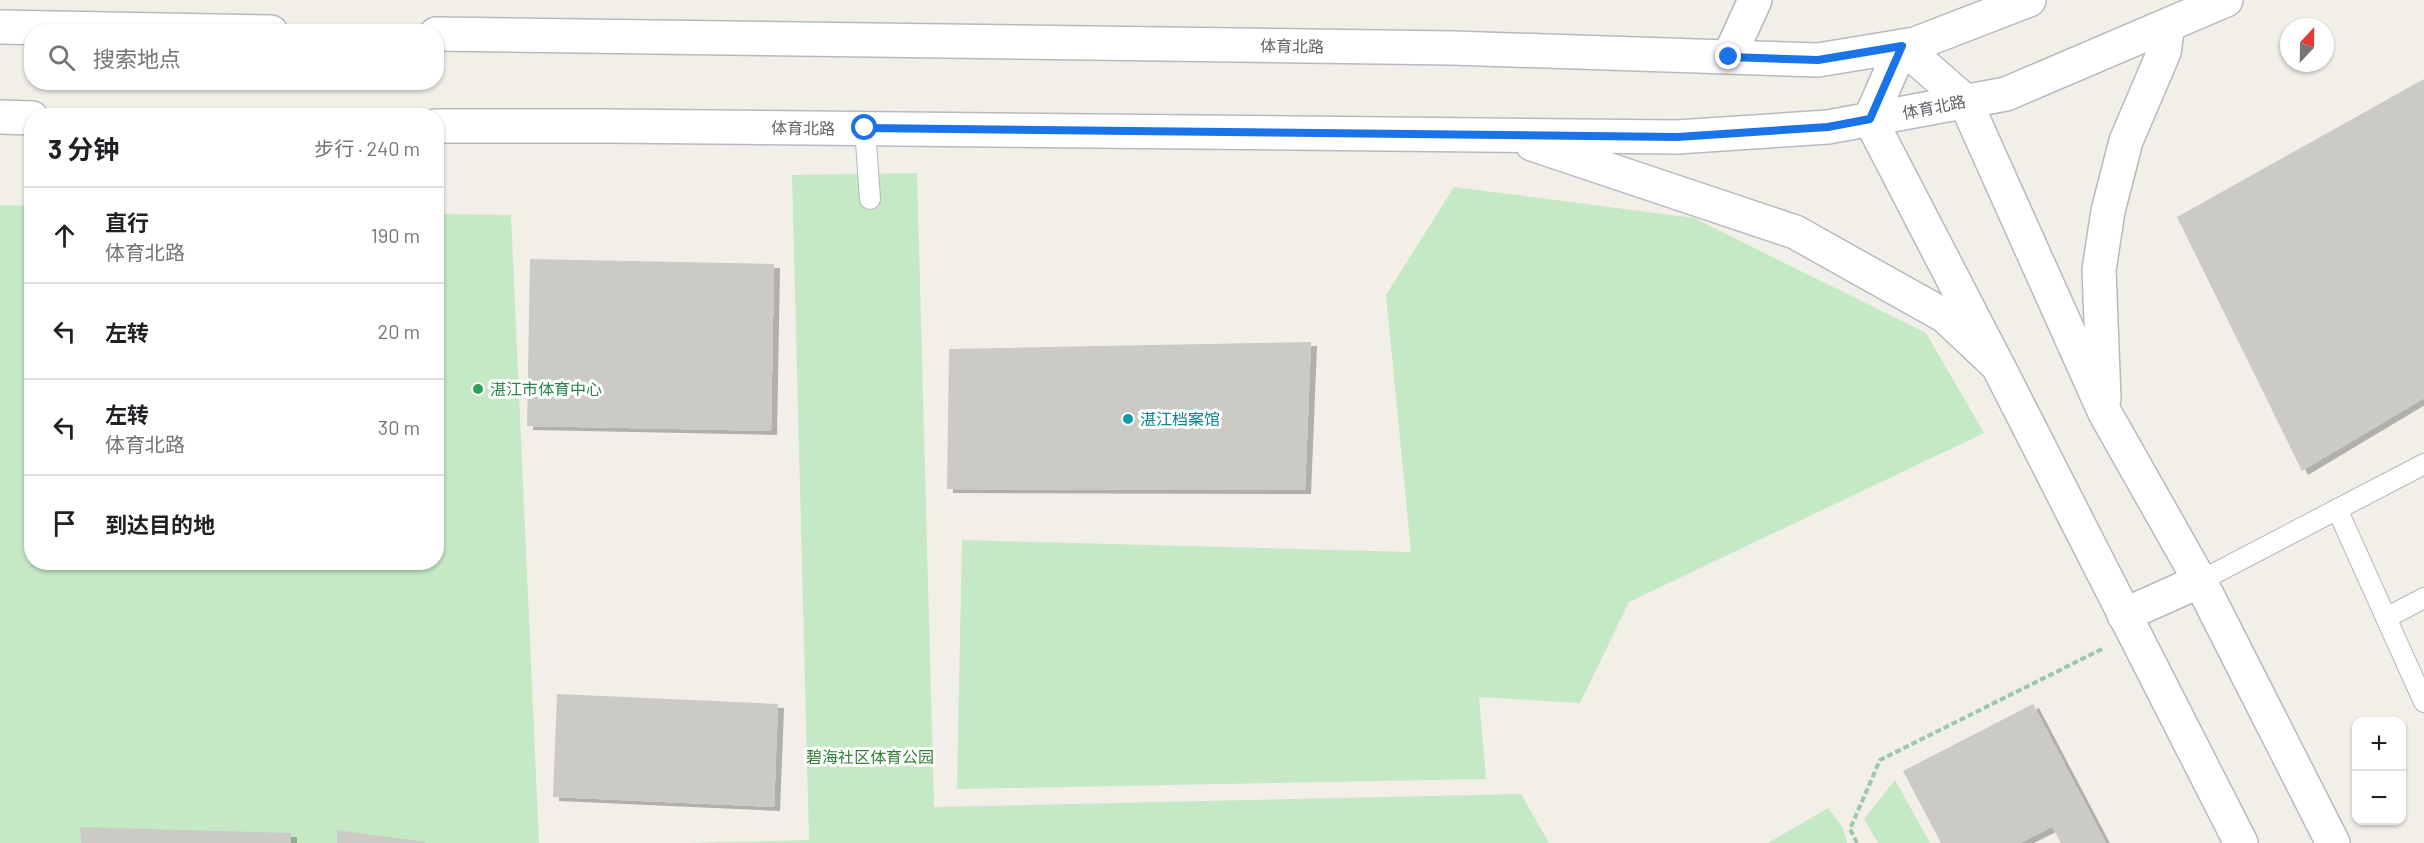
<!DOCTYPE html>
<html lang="zh">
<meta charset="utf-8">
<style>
body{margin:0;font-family:Barlow,"Noto Sans SC",sans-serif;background:#f2f2f2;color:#202124}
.controls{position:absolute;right:18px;bottom:18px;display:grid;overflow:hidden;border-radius:12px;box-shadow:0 2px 4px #0004}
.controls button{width:54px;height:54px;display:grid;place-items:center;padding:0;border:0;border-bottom:2px solid #e0e0e0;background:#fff;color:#202124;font:30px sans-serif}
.compass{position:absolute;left:2280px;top:18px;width:54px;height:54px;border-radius:50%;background:#fff;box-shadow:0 2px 4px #0004;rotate:22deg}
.stop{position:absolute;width:18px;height:18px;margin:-14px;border:4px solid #1a73e8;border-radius:50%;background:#fff}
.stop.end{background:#1a73e8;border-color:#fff;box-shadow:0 2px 6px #0008}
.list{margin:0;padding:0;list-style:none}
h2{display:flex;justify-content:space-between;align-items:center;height:78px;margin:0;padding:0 24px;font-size:26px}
h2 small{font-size:20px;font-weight:400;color:#757577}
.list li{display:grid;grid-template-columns:39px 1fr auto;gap:18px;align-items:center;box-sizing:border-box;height:96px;padding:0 24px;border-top:2px solid #e0e0e0}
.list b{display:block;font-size:22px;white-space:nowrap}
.list p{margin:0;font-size:20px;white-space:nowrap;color:#757577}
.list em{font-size:20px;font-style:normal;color:#757577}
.icon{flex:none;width:33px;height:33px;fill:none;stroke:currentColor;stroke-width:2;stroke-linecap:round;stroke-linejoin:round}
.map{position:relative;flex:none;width:2424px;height:843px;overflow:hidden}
.search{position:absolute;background:#fff;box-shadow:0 2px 4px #0004;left:24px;top:24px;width:420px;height:66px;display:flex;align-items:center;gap:15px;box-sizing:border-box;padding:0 21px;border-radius:24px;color:#757577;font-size:22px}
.panel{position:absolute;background:#fff;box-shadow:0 2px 4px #0004;left:24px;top:108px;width:420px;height:462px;border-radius:24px}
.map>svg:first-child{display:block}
</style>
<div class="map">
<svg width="2424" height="843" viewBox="0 0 2424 843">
<defs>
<filter id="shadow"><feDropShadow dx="6" dy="4" stdDeviation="0" flood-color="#0004"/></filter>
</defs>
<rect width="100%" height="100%" fill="#f1efe8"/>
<g fill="#c5e8c5">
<polygon points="917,173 934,807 1521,794 1549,843 689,843 809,840 792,175"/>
<polygon points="1454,187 1694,218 1926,333 1984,433 1629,602 1580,703 1479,697 1486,779 957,789 962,540 1411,552 1386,295"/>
<polygon points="0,205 31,206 32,562 436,562 437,214 511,215 539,843 0,843"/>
<polygon points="1895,780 1930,843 1878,843 1864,819"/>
<polygon points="1828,808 1843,828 1847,843 1768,843"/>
</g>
<g fill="#cccac5" filter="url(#shadow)">
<polygon points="2424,79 2424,398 2302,471 2177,217"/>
<polygon points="530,259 774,264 771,431 527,426"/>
<polygon points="1311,342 1305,490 947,489 949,349"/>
<polygon points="557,694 778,704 774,807 553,797"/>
<polygon points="2033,704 2106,843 2061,843 2052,827 2020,843 1941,843 1903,771"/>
<polygon points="80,827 291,833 291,843 81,843"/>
<polygon points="337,830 426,842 426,843 337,843"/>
</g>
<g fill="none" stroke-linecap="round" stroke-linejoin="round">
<defs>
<g id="lane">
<polyline points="865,128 870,199"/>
<polyline points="2337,509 2424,702"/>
<polyline points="2200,581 2424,464"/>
<polyline points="2386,618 2424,598"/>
</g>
<polyline id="street" points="1729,57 1755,0"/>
<g id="secondary">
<polyline points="0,27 271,32"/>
<polyline points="436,34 1453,48 1818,60 1915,44 2029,0"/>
<polyline points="0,117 32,118"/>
<polyline points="436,126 608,126 1677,137 1828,127 2006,94 2226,0"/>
<polyline points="1532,144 1795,232 1945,316 1998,366 2241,843"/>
<polyline points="1998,366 1870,119 1902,46 1965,101 2105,413 2200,581 2333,843"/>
<polyline points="2104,399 2099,270 2108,211 2126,141 2164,52 2168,25"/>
<polyline points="2124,615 2200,581"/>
</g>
</defs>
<use href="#lane" stroke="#b5b8bc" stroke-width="22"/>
<use href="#street" stroke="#b5b8bc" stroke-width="36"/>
<use href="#secondary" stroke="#b6babf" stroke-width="36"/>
<polyline stroke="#9cc7a9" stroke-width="4" stroke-dasharray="6 3" stroke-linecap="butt" points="1857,843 1850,829 1880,760 2104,648"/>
<use href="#lane" stroke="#fff" stroke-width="20"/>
<use href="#street" stroke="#fff" stroke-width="33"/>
<use href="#secondary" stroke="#fff" stroke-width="33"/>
</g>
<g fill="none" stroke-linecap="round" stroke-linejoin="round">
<polyline stroke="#1a73e8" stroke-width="8" points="865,128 1677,137 1828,127 1870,119 1902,46 1818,60 1729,57"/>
</g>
<circle fill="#2e9e5b" stroke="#fff" stroke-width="2" cx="478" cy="389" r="6"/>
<circle fill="#0f9aa8" stroke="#fff" stroke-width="2" cx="1128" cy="419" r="6"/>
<g text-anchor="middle" stroke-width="6" stroke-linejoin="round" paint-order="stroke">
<g font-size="16" fill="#5f6368" stroke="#fff">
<text transform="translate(1292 46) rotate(1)" y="6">体育北路</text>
<text transform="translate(1934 107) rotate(-11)" y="6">体育北路</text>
<text transform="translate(803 128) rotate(1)" y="6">体育北路</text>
</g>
<g font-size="16" fill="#27864d" stroke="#fff" text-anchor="start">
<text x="490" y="395">湛江市体育中心</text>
</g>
<g font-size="16" fill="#0d838f" stroke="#fff" text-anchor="start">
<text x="1140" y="425">湛江档案馆</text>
</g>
<g font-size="16" fill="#348238" stroke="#fff">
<text x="870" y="763">碧海社区体育公园</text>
</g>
</g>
</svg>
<div class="controls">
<button>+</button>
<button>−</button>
</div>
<svg class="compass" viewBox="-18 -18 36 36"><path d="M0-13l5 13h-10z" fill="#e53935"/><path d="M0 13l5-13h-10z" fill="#757577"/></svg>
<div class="stop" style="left:865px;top:128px"></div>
<div class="stop end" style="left:1729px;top:57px"></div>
<div class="search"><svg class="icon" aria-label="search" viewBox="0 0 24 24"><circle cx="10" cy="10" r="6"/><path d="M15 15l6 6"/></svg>搜索地点</div>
<section class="panel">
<h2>3 分钟<small>步行 · 240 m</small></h2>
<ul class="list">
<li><svg class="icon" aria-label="ahead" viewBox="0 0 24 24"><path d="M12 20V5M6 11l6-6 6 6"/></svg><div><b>直行</b><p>体育北路</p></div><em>190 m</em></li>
<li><svg class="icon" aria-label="left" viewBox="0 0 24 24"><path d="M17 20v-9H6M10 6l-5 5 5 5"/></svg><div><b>左转</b></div><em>20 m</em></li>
<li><svg class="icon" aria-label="left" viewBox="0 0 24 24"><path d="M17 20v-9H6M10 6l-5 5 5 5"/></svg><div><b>左转</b><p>体育北路</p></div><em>30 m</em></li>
<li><svg class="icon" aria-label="arrive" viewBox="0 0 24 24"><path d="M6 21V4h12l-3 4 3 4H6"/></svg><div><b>到达目的地</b></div></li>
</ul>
</section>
</div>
